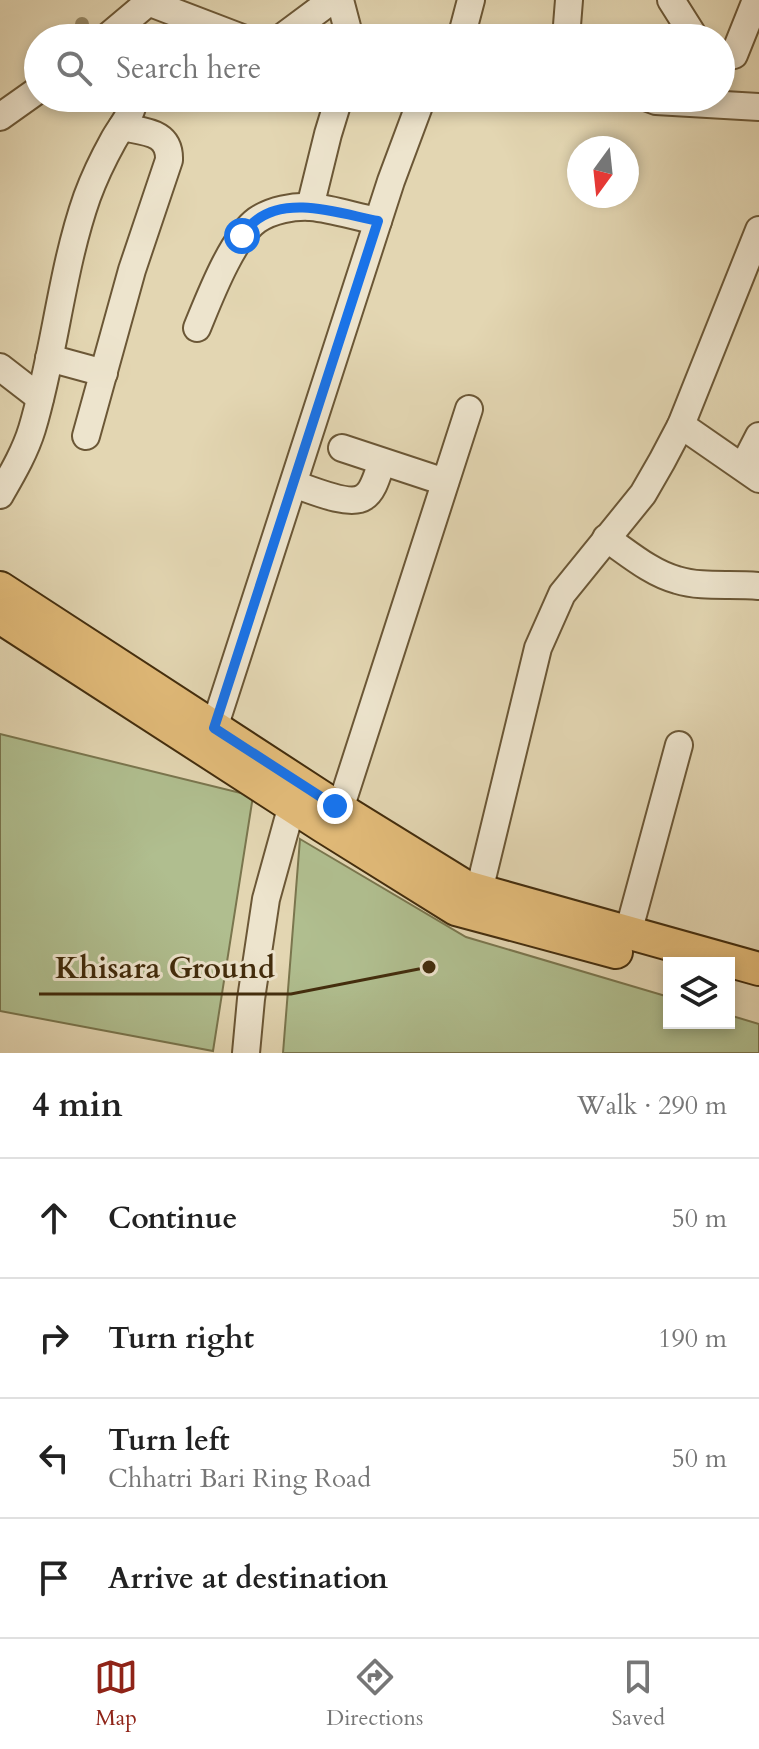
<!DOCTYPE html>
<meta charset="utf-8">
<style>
body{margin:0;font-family:Cardo,serif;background:#f2f2f2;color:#222}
.controls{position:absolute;right:24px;bottom:24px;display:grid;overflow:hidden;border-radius:0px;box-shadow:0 4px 12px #0003}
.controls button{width:72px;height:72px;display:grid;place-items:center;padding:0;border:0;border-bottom:2px solid #e0e0e0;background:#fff;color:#222;font:40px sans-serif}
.compass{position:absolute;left:567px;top:136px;width:72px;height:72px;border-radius:50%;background:#fff;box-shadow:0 4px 12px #0003;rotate:195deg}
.stop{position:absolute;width:24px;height:24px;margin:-18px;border:6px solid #1a73e8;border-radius:50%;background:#fff}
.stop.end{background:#1a73e8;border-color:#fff;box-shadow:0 2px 8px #0008}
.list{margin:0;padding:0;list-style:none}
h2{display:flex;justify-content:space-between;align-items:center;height:104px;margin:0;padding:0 32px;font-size:34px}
h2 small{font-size:26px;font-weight:400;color:#767676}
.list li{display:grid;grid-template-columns:52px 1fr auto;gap:24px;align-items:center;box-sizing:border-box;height:120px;padding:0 32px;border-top:2px solid #e0e0e0}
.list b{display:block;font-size:30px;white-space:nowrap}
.list p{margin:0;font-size:26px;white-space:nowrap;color:#767676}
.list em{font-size:26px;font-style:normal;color:#767676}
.icon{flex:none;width:44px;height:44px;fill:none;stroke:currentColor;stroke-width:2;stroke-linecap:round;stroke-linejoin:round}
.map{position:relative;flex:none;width:759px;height:1053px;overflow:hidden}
.search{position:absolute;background:#fff;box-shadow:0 4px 12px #0003;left:24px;right:24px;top:24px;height:88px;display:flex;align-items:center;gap:20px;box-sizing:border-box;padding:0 28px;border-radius:44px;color:#767676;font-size:30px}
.sheet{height:584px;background:#fff}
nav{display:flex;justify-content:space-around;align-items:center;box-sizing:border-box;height:112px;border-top:2px solid #e0e0e0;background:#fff;font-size:22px;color:#767676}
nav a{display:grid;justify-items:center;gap:4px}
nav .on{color:#8f2418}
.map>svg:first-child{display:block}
</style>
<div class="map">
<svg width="759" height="1053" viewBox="0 0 759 1053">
<rect width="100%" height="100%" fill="#e3d6b2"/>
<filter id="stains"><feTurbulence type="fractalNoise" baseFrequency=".0025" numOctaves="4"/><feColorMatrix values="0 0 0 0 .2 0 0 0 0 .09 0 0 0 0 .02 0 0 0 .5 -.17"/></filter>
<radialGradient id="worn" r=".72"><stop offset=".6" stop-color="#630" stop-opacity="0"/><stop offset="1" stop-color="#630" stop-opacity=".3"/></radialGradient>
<g fill="#b0be8f" stroke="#7a764e" stroke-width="2">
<polygon points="0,734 253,796 213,1051 0,1011"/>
<polygon points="300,839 466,937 669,997 669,1023 729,1023 729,1015 759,1024 759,1053 283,1053"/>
</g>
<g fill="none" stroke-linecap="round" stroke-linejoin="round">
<defs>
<g id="minor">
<polyline points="340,0 350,38"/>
<polyline points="671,0 695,38"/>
<polyline points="148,2 242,38"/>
<polyline points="106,38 151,0"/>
<polyline points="281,38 332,0"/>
<polyline points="461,38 471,0"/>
<polyline points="566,38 569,0"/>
<polyline points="721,58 734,55 756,0"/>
<polyline points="648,98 656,101 759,107"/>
<polyline points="0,117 38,90"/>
<polyline points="310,207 328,134 339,98"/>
<path d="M197,328C209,299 232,238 257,220C272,210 293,206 311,207C333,209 356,217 378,221"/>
<polyline points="49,358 104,373"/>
<polyline points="0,367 40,398"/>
<polyline points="681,425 759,479"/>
<path d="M86,436L132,270L169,160C170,131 144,132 122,127"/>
<polyline points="342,448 445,482"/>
<polyline points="743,467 759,436"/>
<path d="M294,484C309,489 350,507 364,497C374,491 378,472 382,462"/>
<path d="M0,495C12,474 25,452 32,429C55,353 61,271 87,197C94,178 103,159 113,141C121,126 132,116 134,98"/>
<path d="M606,538C628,553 651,573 677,580C703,588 732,583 759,586"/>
<polyline points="214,728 391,181 422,98"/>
<polyline points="340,809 469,409"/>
<polyline points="479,891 538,648 562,594 643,494 662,461 681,425 759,230"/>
<polyline points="628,933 679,745"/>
<polyline points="246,1053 251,999 266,899 292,805"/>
</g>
<g id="major">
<polyline points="0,588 335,806 466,887 759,969"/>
<polyline points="0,617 323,826 456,909 616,952"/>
</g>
</defs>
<use href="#minor" stroke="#6b5736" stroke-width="30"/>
<use href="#major" stroke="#432d0d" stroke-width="36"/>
<use href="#minor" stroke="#ede4cd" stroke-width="26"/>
<use href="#major" stroke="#e2bb79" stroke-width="32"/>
</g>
<circle fill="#978966" cx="82" cy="24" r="7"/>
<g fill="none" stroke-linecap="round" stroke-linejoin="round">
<path stroke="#1a73e8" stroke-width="10" d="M242,236C246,232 250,226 254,222C287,194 341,214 378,221L214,728L335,806"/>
</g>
<path fill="none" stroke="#432d0d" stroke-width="3" d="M429 967L291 994H39"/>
<circle fill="#432d0d" stroke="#ede4cd" stroke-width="3" cx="429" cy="967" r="8"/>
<g font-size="30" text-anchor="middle" font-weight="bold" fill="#432d0d" stroke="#ede4cd" stroke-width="6" stroke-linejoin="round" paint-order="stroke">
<text x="165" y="978">Khisara Ground</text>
</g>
<rect width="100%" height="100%" filter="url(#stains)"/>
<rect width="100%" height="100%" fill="url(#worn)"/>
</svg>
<div class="controls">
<button><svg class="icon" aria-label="layers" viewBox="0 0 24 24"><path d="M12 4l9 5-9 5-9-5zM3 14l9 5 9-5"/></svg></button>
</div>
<svg class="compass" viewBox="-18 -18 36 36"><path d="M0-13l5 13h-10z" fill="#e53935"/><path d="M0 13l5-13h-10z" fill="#767676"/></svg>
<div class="stop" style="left:242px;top:236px"></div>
<div class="stop end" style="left:335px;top:806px"></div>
<div class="search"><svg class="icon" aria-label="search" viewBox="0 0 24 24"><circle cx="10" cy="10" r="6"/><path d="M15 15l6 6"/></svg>Search here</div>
</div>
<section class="sheet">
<h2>4 min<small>Walk · 290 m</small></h2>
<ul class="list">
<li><svg class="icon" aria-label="ahead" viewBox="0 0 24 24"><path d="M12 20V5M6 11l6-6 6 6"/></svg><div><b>Continue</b></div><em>50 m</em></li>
<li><svg class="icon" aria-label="right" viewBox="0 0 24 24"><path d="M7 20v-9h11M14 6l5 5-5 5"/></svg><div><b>Turn right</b></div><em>190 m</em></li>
<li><svg class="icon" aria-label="left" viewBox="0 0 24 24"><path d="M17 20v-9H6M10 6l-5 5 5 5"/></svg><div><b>Turn left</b><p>Chhatri Bari Ring Road</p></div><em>50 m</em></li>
<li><svg class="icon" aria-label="arrive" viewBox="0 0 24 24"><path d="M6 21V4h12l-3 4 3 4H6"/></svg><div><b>Arrive at destination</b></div></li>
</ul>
</section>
<nav>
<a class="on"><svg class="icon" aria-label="map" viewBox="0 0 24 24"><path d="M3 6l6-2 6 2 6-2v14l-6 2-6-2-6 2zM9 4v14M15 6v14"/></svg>Map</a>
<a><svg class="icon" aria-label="directions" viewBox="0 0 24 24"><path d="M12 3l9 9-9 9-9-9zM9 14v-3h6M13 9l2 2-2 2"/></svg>Directions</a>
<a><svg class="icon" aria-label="saved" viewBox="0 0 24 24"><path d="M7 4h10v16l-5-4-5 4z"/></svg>Saved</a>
</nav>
